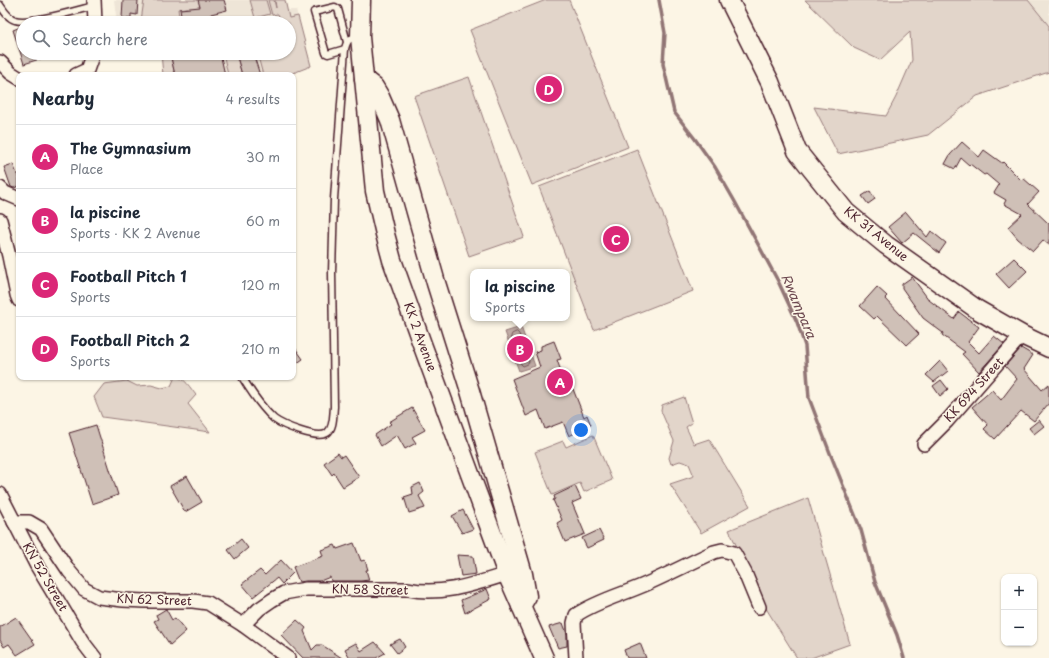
<!DOCTYPE html>
<meta charset="utf-8">
<style>
body{margin:0;font-family:"Playpen Sans",sans-serif;background:#f2f2f3;color:#1f2937}
.controls{position:absolute;right:12px;bottom:12px;display:grid;overflow:hidden;border-radius:8px;box-shadow:0 1px 3px #0004}
.controls button{width:36px;height:36px;display:grid;place-items:center;padding:0;border:0;border-bottom:1px solid #e0e1e3;background:#fff;color:#1f2937;font:20px sans-serif}
.you{position:absolute;left:581px;top:430px;width:14px;height:14px;margin:-10px;border:3px solid #fff;border-radius:50%;background:#1a73e8;box-shadow:0 0 0 6px #1a73e833}
.badge{display:grid;place-items:center;width:26px;height:26px;border-radius:50%;background:#db2777;color:#fff;font-size:13px;font-weight:700}
.pin{position:absolute;translate:-50% -50%;border:2px solid #fff;box-shadow:0 1px 4px #0006}
.popup{position:absolute;left:470px;top:269px;width:100px;height:52px;box-sizing:border-box;display:grid;place-content:center;border-radius:8px;background:#fff;filter:drop-shadow(0 1px 3px #0005);font-size:13px;white-space:nowrap;color:#747a83}
.popup b{font-size:15px;color:#1f2937}
.popup::after{content:'';position:absolute;left:50%;top:100%;margin-left:-8px;border:8px solid transparent;border-top-color:#fff}
.list{margin:0;padding:0;list-style:none}
h2{display:flex;justify-content:space-between;align-items:center;height:52px;margin:0;padding:0 16px;font-size:17px}
h2 small{font-size:13px;font-weight:400;color:#747a83}
.list li{display:grid;grid-template-columns:26px 1fr auto;gap:12px;align-items:center;box-sizing:border-box;height:64px;padding:0 16px;border-top:1px solid #e0e1e3}
.list b{display:block;font-size:15px;white-space:nowrap}
.list p{margin:0;font-size:13px;white-space:nowrap;color:#747a83}
.list em{font-size:13px;font-style:normal;color:#747a83}
.icon{flex:none;width:22px;height:22px;fill:none;stroke:currentColor;stroke-width:2;stroke-linecap:round;stroke-linejoin:round}
.map{position:relative;flex:none;width:1049px;height:658px;overflow:hidden}
.search{position:absolute;background:#fff;box-shadow:0 1px 3px #0004;left:16px;top:16px;width:280px;height:44px;display:flex;align-items:center;gap:10px;box-sizing:border-box;padding:0 14px;border-radius:22px;color:#747a83;font-size:15px}
.panel{position:absolute;background:#fff;box-shadow:0 1px 3px #0004;left:16px;top:72px;width:280px;height:308px;border-radius:8px}
.map>svg:first-child{display:block}
</style>
<div class="map">
<svg width="1049" height="658" viewBox="0 0 1049 658">
<rect width="100%" height="100%" fill="#fcf5e5"/>
<filter id="ink" filterUnits="userSpaceOnUse"><feTurbulence type="fractalNoise" baseFrequency=".025" numOctaves="2"/><feDisplacementMap in="SourceGraphic" scale="8" xChannelSelector="R" yChannelSelector="G"/><feConvolveMatrix kernelMatrix="1 2 1 2 8 2 1 2 1" color-interpolation-filters="sRGB"/></filter>
<g filter="url(#ink)">
<g fill="#eee5d7">
<polygon points="114,0 285,0 288,10 296,10 311,66 288,75 163,75 161,53 289,53 289,23 117,23"/>
<polygon points="1028,0 1049,0 1049,26"/>
</g>
<g fill="#e2d5ca" stroke="#967a7a">
<polygon points="144,0 200,0 203,17 208,16 210,23 190,23 188,8 178,9 180,23 154,23 141,21"/>
<polygon points="250,0 266,0 270,14 255,18"/>
<polygon points="268,0 274,0 276,8 275,0 285,0 289,18 298,16 311,66 288,75 263,75 257,53 289,53 289,23 267,23 280,19 278,14 272,15"/>
<polygon points="546,0 569,0 628,147 532,185 470,30"/>
<polygon points="805,0 1028,0 1049,26 1049,72 977,96 928,135 838,154 814,107 886,116 896,97 912,60 910,32 880,60 854,48"/>
<polygon points="161,53 170,53 175,75 163,75"/>
<polygon points="223,53 236,53 242,75 228,75"/>
<polygon points="469,77 524,237 469,256 414,96"/>
<polygon points="637,149 693,291 594,330 539,187"/>
<path d="M175,377C185,377 190,388 196,395L188,404L210,432L102,417L94,397L104,384L127,381L137,386L151,385L162,388L171,386Z"/>
<polygon points="684,397 692,423 686,427 694,444 709,439 750,506 701,533 670,484 694,476 689,464 680,461 671,464 669,458 674,441 661,411 662,405"/>
<polygon points="593,435 612,480 584,492 580,483 552,495 535,452 563,441 566,447"/>
<polygon points="808,498 850,644 811,658 797,658 767,610 729,530"/>
</g>
<polygon fill="#c0aca5" stroke="#917474" points="521,327 535,366 519,371 505,332"/>
<g fill="none" stroke-linecap="round" stroke-linejoin="round">
<polygon stroke="#79575c" stroke-width="1" points="517,332 519,334 529,362 528,364 523,366 521,364 511,336 512,334"/>
<polyline stroke="#917474" stroke-width="3.5" points="659,0 665,33 663,64 674,112 695,139 715,167 734,200 778,281 797,322 805,346 809,398 830,453 861,530 875,582 897,635 904,658"/>
</g>
<g fill="#cfc0b7" stroke="#4a1f2b">
<polygon points="123,0 138,0 137,15 131,14 131,19 122,18"/>
<polygon points="198,0 224,0 227,10 211,14 211,15 190,21 190,23 182,23 180,9 200,7"/>
<polygon points="23,26 23,53 52,53 52,55 24,64 13,30"/>
<polygon points="170,53 220,53 225,75 175,75"/>
<polygon points="236,53 253,53 260,75 242,75"/>
<polygon points="962,142 979,157 984,150 1002,163 1003,162 1021,180 1023,178 1039,192 1028,204 1049,224 1049,245 1043,240 1033,251 1018,239 1008,227 1022,214 1004,204 1006,200 994,193 999,185 986,174 984,175 970,164 969,165 961,158 955,169 945,164 950,155"/>
<polygon points="13,164 17,174 19,174 19,186 14,188 11,187 4,167"/>
<polygon points="870,191 875,199 868,204 862,196"/>
<polygon points="906,212 927,237 931,231 946,243 939,253 914,233 902,243 888,227"/>
<polygon points="1014,258 1027,271 1009,288 996,274"/>
<polygon points="912,277 929,300 954,319 959,312 979,327 968,342 979,353 994,336 1004,344 979,372 962,354 965,352 942,335 943,333 923,318 902,288 902,284"/>
<polygon points="877,287 887,296 885,298 919,334 907,345 877,316 874,319 860,306"/>
<polygon points="554,341 561,359 557,360 568,391 573,389 584,417 587,415 591,425 569,436 563,422 545,429 538,410 526,416 512,379 540,367 535,352 541,350 541,346"/>
<polygon points="293,345 303,359 293,366"/>
<polygon points="1021,348 1033,355 1024,369 1042,390 1049,384 1049,403 1034,421 1021,411 995,439 984,429 988,425 972,407 992,390 1001,400 1017,379 1005,366"/>
<polygon points="940,361 948,371 934,382 926,375"/>
<polygon points="941,380 948,389 940,396 933,386"/>
<polygon points="412,408 425,430 412,437 416,443 405,449 397,435 381,446 375,435 391,424 389,422"/>
<polygon points="1039,420 1044,426 1034,434 1029,428"/>
<polygon points="96,425 118,495 92,504 69,433"/>
<polygon points="338,453 341,457 344,455 359,477 343,487 334,473 332,475 324,463"/>
<polygon points="187,476 202,502 185,512 170,486"/>
<polygon points="420,483 424,492 419,496 425,508 409,513 404,497 413,494 412,487"/>
<polygon points="575,486 581,499 572,503 585,534 565,542 557,523 562,520 553,500 555,499 554,496"/>
<polygon points="463,510 473,529 462,533 452,516"/>
<polygon points="599,530 604,540 587,548 582,538"/>
<polygon points="241,539 248,548 235,559 228,550"/>
<polygon points="354,543 361,561 365,560 368,570 366,570 369,580 361,581 331,581 330,577 320,581 306,581 299,582 293,567 323,556 321,550 335,545 337,549"/>
<polygon points="457,555 473,556 476,574 461,576"/>
<polygon points="281,560 293,573 282,584 277,578 253,597 242,584 260,570 265,575"/>
<polygon points="487,589 491,599 465,613 461,600"/>
<polygon points="166,609 172,620 175,618 186,631 170,645 154,621 158,619 156,615"/>
<polygon points="16,617 35,644 17,655 9,644 4,647 0,640 0,627"/>
<polygon points="297,620 306,628 304,631 312,650 317,645 322,645 342,658 303,658 281,635"/>
<polygon points="563,623 567,634 567,646 558,648 549,627"/>
<polygon points="400,639 405,647 397,653 390,644"/>
<polygon points="375,642 385,653 376,658 350,658 345,649 356,643 361,651"/>
<polygon points="640,643 646,658 627,658 624,650"/>
</g>
<g fill="none" stroke-linecap="round" stroke-linejoin="round">
<defs>
<g id="lane">
<path d="M0,5C4,11 8,18 15,20C29,25 78,10 94,6"/>
<polyline points="345,49 328,54 326,53 314,12 335,7 338,9 347,42"/>
<path d="M242,377C251,392 261,407 274,419C282,425 318,440 327,433C334,428 333,415 334,407L332,273L334,199L345,49C347,40 349,38 358,37"/>
</g>
<g id="street">
<polyline points="94,0 95,23"/>
<polyline points="0,62 11,73 19,78"/>
<polyline points="76,75 87,70 93,53"/>
<polyline points="0,188 5,193 19,199"/>
<polyline points="0,220 9,256 17,295 19,300"/>
<polyline points="924,444 947,421 1022,335"/>
<polyline points="0,494 37,566 82,641 95,658"/>
<polyline points="14,522 29,522 41,529 69,571 84,589 99,597 123,600 145,601 193,601 208,603 243,625 288,658"/>
<path d="M243,625L259,609L272,600L284,593L306,589H408C441,596 475,584 507,574"/>
<path d="M576,658L574,623L576,615C597,601 621,595 644,585C667,575 690,563 714,552L722,550L734,553L745,573L759,607"/>
</g>
<g id="secondary">
<polyline points="361,0 360,37 375,191 385,234 392,260 422,344 507,574 544,658"/>
<polyline points="729,0 770,82 797,151 846,212 886,245 978,310 1022,335 1049,348"/>
<polyline points="364,79 374,87 380,97 390,120 436,283 470,391 523,574 527,596 521,606"/>
</g>
</defs>
<use href="#lane" stroke="#4a1f2b" stroke-width="9"/>
<use href="#street" stroke="#4a1f2b" stroke-width="16"/>
<use href="#secondary" stroke="#4a1f2b" stroke-width="21"/>
<use href="#lane" stroke="#fcf5e5" stroke-width="6"/>
<use href="#street" stroke="#fcf5e5" stroke-width="13"/>
<use href="#secondary" stroke="#fcf5e5" stroke-width="18"/>
</g>
</g>
<g text-anchor="middle" stroke-width="3" stroke-linejoin="round" paint-order="stroke">
<g font-size="12" fill="#4a1f2b" stroke="#fcf5e5">
<text transform="translate(876 234) rotate(39)" y="4">KK 31 Avenue</text>
<text transform="translate(420 337) rotate(70)" y="4">KK 2 Avenue</text>
<text transform="translate(974 390) rotate(-48)" y="4">KK 694 Street</text>
<text transform="translate(45 577) rotate(60)" y="4">KN 52 Street</text>
<text transform="translate(370 590) rotate(1)" y="4">KN 58 Street</text>
<text transform="translate(154 600) rotate(2)" y="4">KN 62 Street</text>
</g>
<g font-size="13" font-style="italic" fill="#6d4950" stroke="#fcf5e5">
<text transform="translate(799 306) rotate(67)" y="5">Rwampara</text>
</g>
</g>
</svg>
<div class="controls">
<button>+</button>
<button>−</button>
</div>
<div class="you"></div>
<div class="pin badge" style="left:560px;top:382px">A</div>
<div class="pin badge" style="left:520px;top:349px">B</div>
<div class="popup"><b>la piscine</b>Sports</div>
<div class="pin badge" style="left:616px;top:239px">C</div>
<div class="pin badge" style="left:549px;top:89px">D</div>
<div class="search"><svg class="icon" aria-label="search" viewBox="0 0 24 24"><circle cx="10" cy="10" r="6"/><path d="M15 15l6 6"/></svg>Search here</div>
<section class="panel">
<h2>Nearby<small>4 results</small></h2>
<ul class="list">
<li><span class="badge">A</span><div><b>The Gymnasium</b><p>Place</p></div><em>30 m</em></li>
<li><span class="badge">B</span><div><b>la piscine</b><p>Sports · KK 2 Avenue</p></div><em>60 m</em></li>
<li><span class="badge">C</span><div><b>Football Pitch 1</b><p>Sports</p></div><em>120 m</em></li>
<li><span class="badge">D</span><div><b>Football Pitch 2</b><p>Sports</p></div><em>210 m</em></li>
</ul>
</section>
</div>
